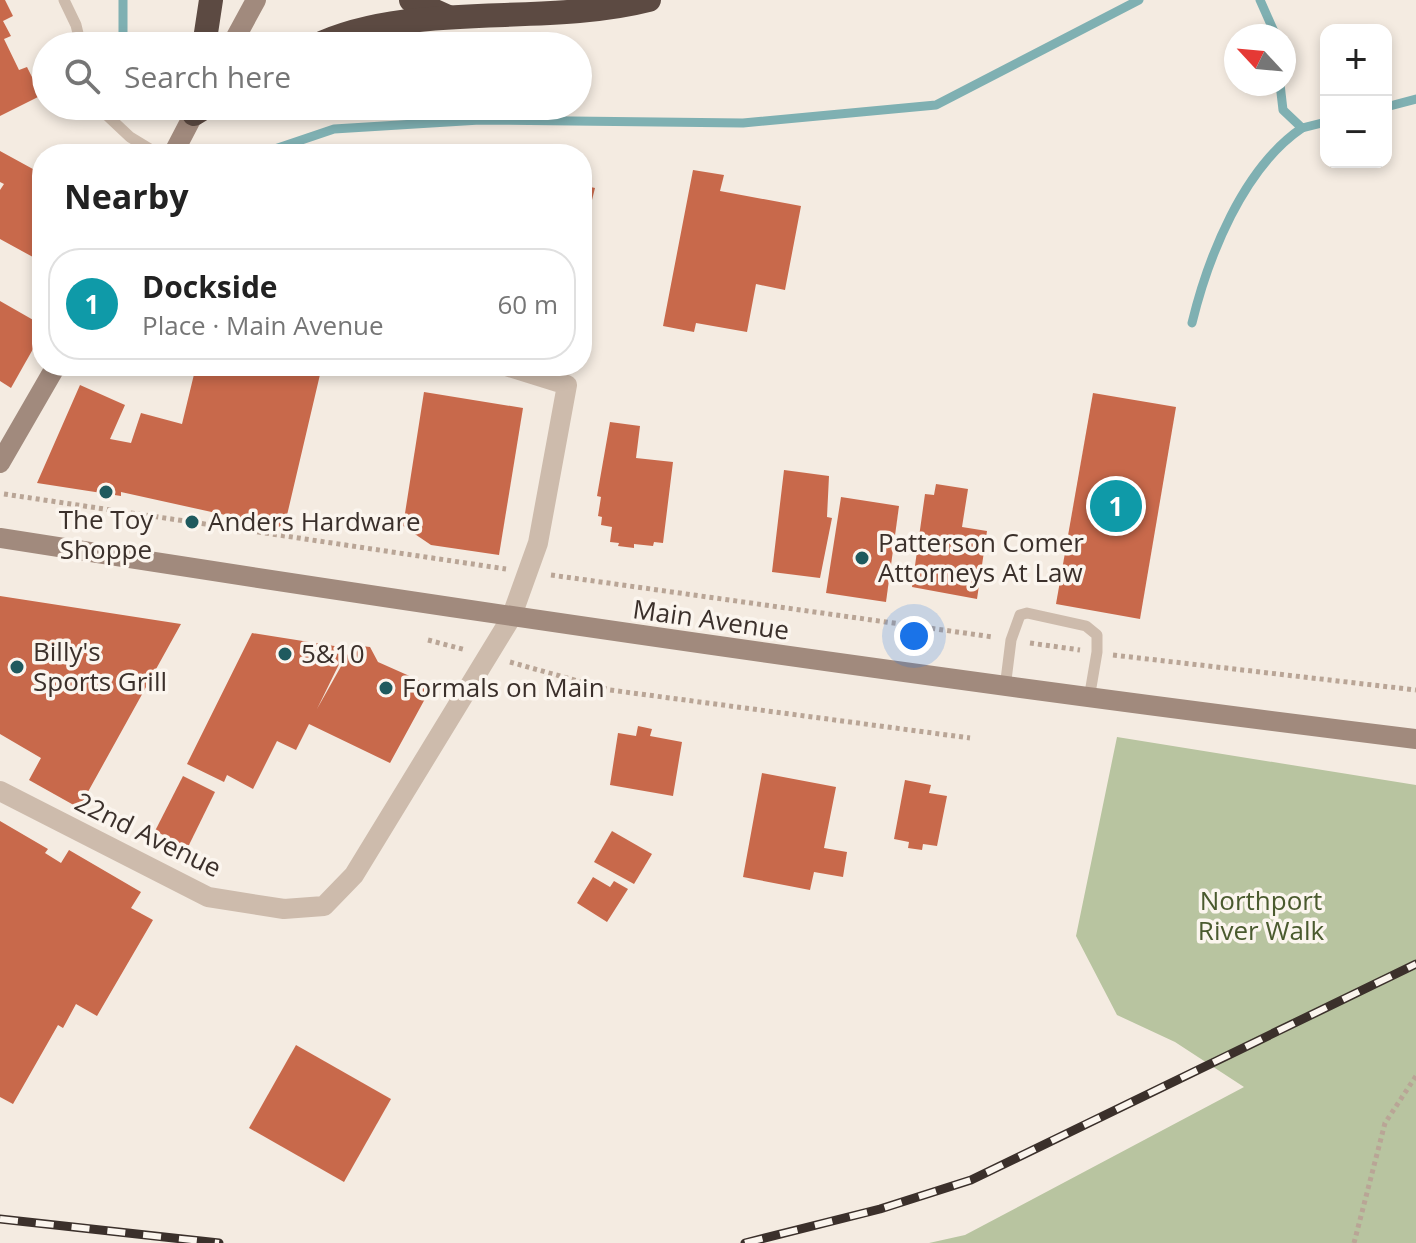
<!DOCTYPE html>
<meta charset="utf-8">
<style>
body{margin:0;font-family:"Open Sans",sans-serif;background:#f6f6f6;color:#222}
.controls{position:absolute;right:24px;top:24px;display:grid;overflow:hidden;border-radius:16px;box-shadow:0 4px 12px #0003}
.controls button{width:72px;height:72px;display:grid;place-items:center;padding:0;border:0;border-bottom:2px solid #e0e0e0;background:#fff;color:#222;font:40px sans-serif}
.compass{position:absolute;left:1224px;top:24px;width:72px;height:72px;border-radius:50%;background:#fff;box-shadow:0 4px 12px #0003;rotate:296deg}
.you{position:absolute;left:914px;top:636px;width:28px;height:28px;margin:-20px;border:6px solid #fff;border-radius:50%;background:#1a73e8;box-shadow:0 0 0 12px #1a73e833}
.badge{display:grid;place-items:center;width:52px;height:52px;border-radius:50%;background:#1a73e8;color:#fff;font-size:26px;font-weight:700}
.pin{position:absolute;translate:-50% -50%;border:4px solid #fff;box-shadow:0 2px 8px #0006}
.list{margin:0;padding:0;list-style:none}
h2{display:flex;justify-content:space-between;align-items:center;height:104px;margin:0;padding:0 32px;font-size:34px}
h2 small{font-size:26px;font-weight:400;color:#767676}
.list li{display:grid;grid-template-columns:52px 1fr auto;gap:24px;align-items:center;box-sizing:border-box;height:112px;margin:0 16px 16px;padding:0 16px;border:2px solid #e0e0e0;border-radius:32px}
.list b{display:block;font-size:30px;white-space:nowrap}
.list p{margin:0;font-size:26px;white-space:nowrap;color:#767676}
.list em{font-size:26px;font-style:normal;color:#767676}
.icon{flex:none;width:44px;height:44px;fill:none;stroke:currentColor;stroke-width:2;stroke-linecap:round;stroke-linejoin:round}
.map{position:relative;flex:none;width:1416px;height:1243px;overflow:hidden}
.search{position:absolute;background:#fff;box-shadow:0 4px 12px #0003;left:32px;top:32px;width:560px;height:88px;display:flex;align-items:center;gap:20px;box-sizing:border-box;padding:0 28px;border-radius:44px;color:#767676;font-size:30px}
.panel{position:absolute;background:#fff;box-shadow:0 4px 12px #0003;left:32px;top:144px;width:560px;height:232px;border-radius:32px}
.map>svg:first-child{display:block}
</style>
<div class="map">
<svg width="1416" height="1243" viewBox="0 0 1416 1243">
<rect width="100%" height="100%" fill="#f4ebe1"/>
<polygon fill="#b8c4a0" points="1117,737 1416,785 1416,1243 929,1243 965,1235 1244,1087 1175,1042 1117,1015 1076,936"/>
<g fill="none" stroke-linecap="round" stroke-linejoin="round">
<g stroke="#7fb0b2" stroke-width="9">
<polyline points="123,0 123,46"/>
<polyline points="1260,0 1276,36"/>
<polyline points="1280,84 1283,110 1302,128 1326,122"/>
<polyline points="1386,107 1416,99"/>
<polyline points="260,154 334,129 480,120 743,123 936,105 1139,0"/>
<path d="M1192,323C1208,257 1243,168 1302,128"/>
</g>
</g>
<g fill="#c8694b">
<polygon points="0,0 5,0 13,16 3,21 11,36 4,39 19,70 27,67 33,79 41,76 46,86 46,93 0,116"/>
<polygon points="416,144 452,153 452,154 413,154"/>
<polygon points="0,151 42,174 42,262 0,239 0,190 4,184 0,182"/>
<polygon points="693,170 724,175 720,191 801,206 785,290 756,284 747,332 696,323 694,332 663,326"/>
<polygon points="582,185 595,188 583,236 582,236"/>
<polygon points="0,301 42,325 42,333 11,388 0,381"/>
<polygon points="196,366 322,366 284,528 121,492 121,496 37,483 80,385 125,405 110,439 131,443 141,413 182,424"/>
<polygon points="424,392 523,408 499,555 431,545 403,526"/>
<polygon points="1093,393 1176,407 1140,619 1056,604"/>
<polygon points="610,422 640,426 636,458 673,462 663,543 654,542 653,546 634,544 634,548 618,546 619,543 610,542 612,527 601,525 602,517 598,516 601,497 597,496"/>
<polygon points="784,470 829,476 827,517 832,518 820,578 772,572"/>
<polygon points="936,484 968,489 962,527 987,531 977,599 912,587 925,494 934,495"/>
<polygon points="841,497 899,506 886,602 826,593"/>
<polygon points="0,596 181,624 79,808 29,780 41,758 0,734"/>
<polygon points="252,633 347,648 317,709 353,645 370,647 378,662 432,686 390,763 309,724 296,750 277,741 253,789 227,775 224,782 187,764"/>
<polygon points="638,726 652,729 650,736 682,742 673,796 610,785 618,733 636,736"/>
<polygon points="762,773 836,787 824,848 847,852 843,877 814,872 810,890 743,877"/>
<polygon points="183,776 215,792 188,847 155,831"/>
<polygon points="905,780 931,785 929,793 947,796 937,846 923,844 922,850 908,848 909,842 894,839"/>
<polygon points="0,821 48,849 45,853 61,863 69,850 141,892 131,908 153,920 97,1016 76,1004 63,1028 58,1025 13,1104 0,1097"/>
<polygon points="612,831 652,854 634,884 594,862"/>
<polygon points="593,877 610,887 614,881 628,889 607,922 577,903"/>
<polygon points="296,1045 391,1099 344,1182 249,1128"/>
</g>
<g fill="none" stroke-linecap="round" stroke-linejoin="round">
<g stroke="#b9a596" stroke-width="5" stroke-dasharray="4 4" stroke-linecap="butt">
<polyline points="4,494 506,569"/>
<polyline points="551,575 993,637"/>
<polyline points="428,640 466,650"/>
<polyline points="1030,643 1080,650"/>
<polyline points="1113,655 1416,690"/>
<polyline points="510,662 610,690 970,738"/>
<polyline points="1354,1243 1385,1123 1416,1076"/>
</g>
<g stroke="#cdbbac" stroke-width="11">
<polyline points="64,0 76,25 81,46"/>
<polyline points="97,106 130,137 158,154"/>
<polyline points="1005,688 1011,640 1020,615 1027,613 1086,626 1097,635 1097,652 1089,699"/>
</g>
<polyline stroke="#cdbbac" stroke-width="20" points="0,791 208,897 284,909 324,906 354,875 511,618 538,543 567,385 506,366"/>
<g stroke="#a18a7d" stroke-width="20">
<polyline points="231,46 256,0"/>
<polyline points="173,154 198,106"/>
<polyline points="0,463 56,366"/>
<path d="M0,538C471,612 943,681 1416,739"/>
</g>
<g stroke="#5c4a42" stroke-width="24">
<polyline points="411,0 448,17"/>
<polyline points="204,46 211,0"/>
<path d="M315,46C410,0 545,27 649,0"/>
<polyline points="194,114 207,106"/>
</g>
<defs>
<g id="rail">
<polyline points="0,1219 219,1243"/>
<polyline points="745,1243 880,1209 971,1180 1416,964"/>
</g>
</defs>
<use href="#rail" stroke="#3b302b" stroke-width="9"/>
<use href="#rail" stroke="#fbf5ee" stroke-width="6" stroke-dasharray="18" stroke-linecap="butt"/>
</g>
<g fill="#1f5a5e" stroke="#fbf5ee" stroke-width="3">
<circle cx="106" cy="492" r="8"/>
<circle cx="192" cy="522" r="8"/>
<circle cx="862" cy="558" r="8"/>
<circle cx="285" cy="654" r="8"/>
<circle cx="17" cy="667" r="8"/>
<circle cx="386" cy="688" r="8"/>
</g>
<g text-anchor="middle" stroke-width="7" stroke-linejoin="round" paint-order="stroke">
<g font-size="26" fill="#3b302b" stroke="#fbf5ee" text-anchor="start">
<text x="106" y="529" text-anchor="middle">The Toy<tspan x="106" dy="30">Shoppe</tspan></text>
<text x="208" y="531">Anders Hardware</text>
<text x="878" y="552">Patterson Comer<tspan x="878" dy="30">Attorneys At Law</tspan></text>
<text x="33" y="661">Billy's<tspan x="33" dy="30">Sports Grill</tspan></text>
<text x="301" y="663">5&amp;10</text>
<text x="402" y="697">Formals on Main</text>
</g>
<g font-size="26" fill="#3b302b" stroke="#fbf5ee">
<text transform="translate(711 620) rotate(8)" y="9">Main Avenue</text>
<text transform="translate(148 835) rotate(26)" y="9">22nd Avenue</text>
</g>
<g font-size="26" fill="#4a5a2e" stroke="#fbf5ee">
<text x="1261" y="910">Northport<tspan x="1261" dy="30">River Walk</tspan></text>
</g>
</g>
</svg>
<div class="controls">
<button>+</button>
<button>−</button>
</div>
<svg class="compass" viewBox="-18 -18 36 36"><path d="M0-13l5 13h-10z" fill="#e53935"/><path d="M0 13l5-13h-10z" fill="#767676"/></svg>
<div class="you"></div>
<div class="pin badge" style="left:1116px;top:506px;background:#0f9aa8">1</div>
<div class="search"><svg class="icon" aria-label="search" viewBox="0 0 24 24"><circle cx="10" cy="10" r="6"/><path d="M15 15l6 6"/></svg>Search here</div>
<section class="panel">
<h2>Nearby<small></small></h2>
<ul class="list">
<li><span class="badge" style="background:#0f9aa8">1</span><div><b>Dockside</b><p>Place · Main Avenue</p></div><em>60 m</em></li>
</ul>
</section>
</div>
